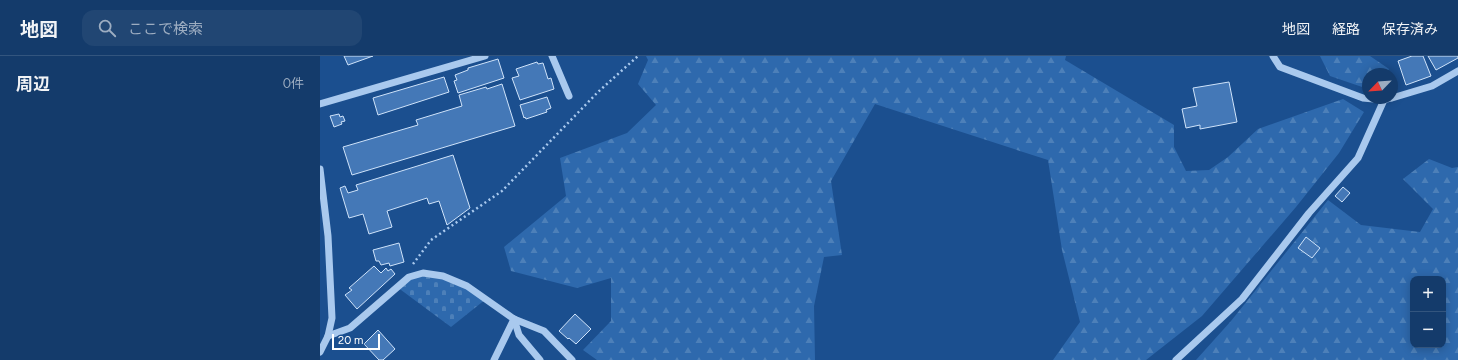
<!DOCTYPE html>
<html lang="ja">
<meta charset="utf-8">
<style>
body{margin:0;font-family:Figtree,"Noto Sans JP",sans-serif;background:#214673;color:#f1f3f6}
.controls{position:absolute;right:12px;bottom:12px;display:grid;overflow:hidden;border-radius:8px;box-shadow:0 2px 10px #0003}
.controls button{width:36px;height:36px;display:grid;place-items:center;padding:0;border:0;border-bottom:1px solid #33557e;background:#143b6b;color:#f1f3f6;font:20px sans-serif}
.compass{position:absolute;left:1042px;top:12px;width:36px;height:36px;border-radius:50%;background:#143b6b;box-shadow:0 2px 10px #0003;rotate:245deg}
.scale{position:absolute;left:12px;bottom:10px;width:48px;box-sizing:border-box;padding-left:4px;border:2px solid #fff;border-top:0;font-size:11px;line-height:14px;white-space:nowrap;color:#fff;-webkit-text-stroke:3px #1b4f8f;paint-order:stroke}
.list{margin:0;padding:0;list-style:none}
h2{display:flex;justify-content:space-between;align-items:center;height:52px;margin:0;padding:0 16px;font-size:17px}
h2 small{font-size:13px;font-weight:400;color:#9dadc1}
.icon{flex:none;width:22px;height:22px;fill:none;stroke:currentColor;stroke-width:2;stroke-linecap:round;stroke-linejoin:round}
.map{position:relative;flex:none;width:1138px;height:304px;overflow:hidden}
header{display:flex;align-items:center;gap:24px;box-sizing:border-box;height:56px;padding:0 20px;background:#143b6b;border-bottom:1px solid #33557e}
header strong{font-size:19px}
nav{display:flex;gap:22px;margin-inline-start:auto;font-size:14px}
.search{width:280px;height:36px;background:#214673;display:flex;align-items:center;gap:10px;box-sizing:border-box;padding:0 14px;border-radius:12px;color:#9dadc1;font-size:15px}
main{display:flex}
aside{flex:1;background:#143b6b}
.map>svg:first-child{display:block}
</style>
<header>
<strong>地図</strong>
<div class="search"><svg class="icon" aria-label="search" viewBox="0 0 24 24"><circle cx="10" cy="10" r="6"/><path d="M15 15l6 6"/></svg>ここで検索</div>
<nav><a>地図</a><a>経路</a><a>保存済み</a></nav>
</header>
<main>
<aside>
<h2>周辺<small>0件</small></h2>
<ul class="list">
</ul>
</aside>
<div class="map">
<svg width="1138" height="304" viewBox="0 0 1138 304">
<defs>
<pattern id="forest-firs" width="22" height="20" patternUnits="userSpaceOnUse"><rect width="22" height="20" fill="#2e69ad"/><path d="M5 1l3.5 6h-7zM16 11l3.5 6h-7z" fill="#4d80b9"/></pattern>
<pattern id="cemetery-stones" width="16" height="16" patternUnits="userSpaceOnUse"><rect width="16" height="16" fill="#2e69ad"/><path d="M2 7V4a2 2 0 0 1 4 0v3zM10 15v-3a2 2 0 0 1 4 0v3z" fill="#4d80b9"/></pattern>
</defs>
<rect width="100%" height="100%" fill="#1b4f8f"/>
<g fill="url(#forest-firs)" fill-rule="evenodd">
<polygon points="326,0 746,0 745,4 854,69 854,91 866,115 889,114 908,101 938,73 1023,43 1044,56 1019,97 976,151 882,260 826,304 733,304 760,266 742,194 728,104 555,48 511,125 522,199 504,201 494,250 495,304 277,304 263,294 291,265 291,222 257,232 191,215 184,191 246,140 240,102 307,77 336,49 318,28 328,4"/>
<polygon points="1000,0 1050,0 1069,13 1066,18 1048,18 1048,33 1010,20"/>
<path d="M1109,103L1132,112L1138,111V304H876L911,265L1008,144L1041,169L1100,176L1113,153L1083,123ZM1093,223H1123V289H1093Z"/>
</g>
<polygon fill="url(#cemetery-stones)" points="123,220 166,243 131,271 77,231 89,221"/>
<g fill="#4478b7" stroke="#cfe3fa">
<polygon points="24,0 53,0 28,9"/>
<polygon points="1092,0 1103,0 1111,20 1086,29 1078,5"/>
<polygon points="1108,0 1138,0 1138,2 1116,14"/>
<polygon points="178,3 184,22 138,37 134,25 137,24 135,19 148,14 148,12"/>
<polygon points="217,6 218,8 223,7 228,23 231,22 234,33 200,44 192,22 199,20 196,13"/>
<polygon points="124,21 129,36 58,59 53,42"/>
<polygon points="909,26 917,66 880,73 880,69 866,72 862,53 877,50 873,32"/>
<polygon points="182,28 195,70 32,119 23,91 98,69 96,64 142,50 139,39 166,31 167,33"/>
<polygon points="227,41 231,52 226,54 227,56 206,63 205,61 204,62 200,49"/>
<polygon points="19,58 20,61 23,60 25,65 21,66 22,68 14,71 10,60"/>
<polygon points="133,99 150,152 127,169 119,145 109,148 107,142 67,155 72,171 49,178 43,158 29,162 20,132 25,130 28,137 38,134 36,129"/>
<polygon points="1023,131 1030,137 1022,146 1015,140"/>
<polygon points="986,181 1000,192 992,202 978,192"/>
<polygon points="79,187 84,206 70,210 69,207 61,209 59,205 56,205 53,194"/>
<polygon points="54,210 61,217 66,212 68,215 71,213 75,218 37,253 25,239 32,234 29,232"/>
<polygon points="255,258 271,273 256,288 249,282 248,283 239,275"/>
<polygon points="58,274 75,293 63,304 59,304 44,288"/>
</g>
<g fill="none" stroke-linecap="round" stroke-linejoin="round">
<polyline stroke="#a9c9ee" stroke-width="2.5" stroke-dasharray="2 3" stroke-linecap="butt" points="93,208 111,184 182,135 278,36 318,0"/>
<g stroke="#a9c9ee" stroke-width="7">
<polyline points="232,0 249,40"/>
<polyline points="953,0 960,11 1043,42 1064,44"/>
<polyline points="1072,42 1112,30 1138,15"/>
<polyline points="0,48 165,0"/>
<polyline points="0,113 8,180 12,262 8,280 0,296"/>
<polyline points="194,263 199,279 220,304"/>
<polyline points="8,280 30,272 89,221 103,217 123,220 147,230 194,263 224,275 252,304"/>
<polyline points="174,304 194,263"/>
<polyline points="856,304 922,243 989,157 1038,102 1064,44 1071,42"/>
</g>
</g>
</svg>
<div class="controls">
<button>+</button>
<button>−</button>
</div>
<svg class="compass" viewBox="-18 -18 36 36"><path d="M0-13l5 13h-10z" fill="#e53935"/><path d="M0 13l5-13h-10z" fill="#9dadc1"/></svg>
<div class="scale">20 m</div>
</div>
</main>
